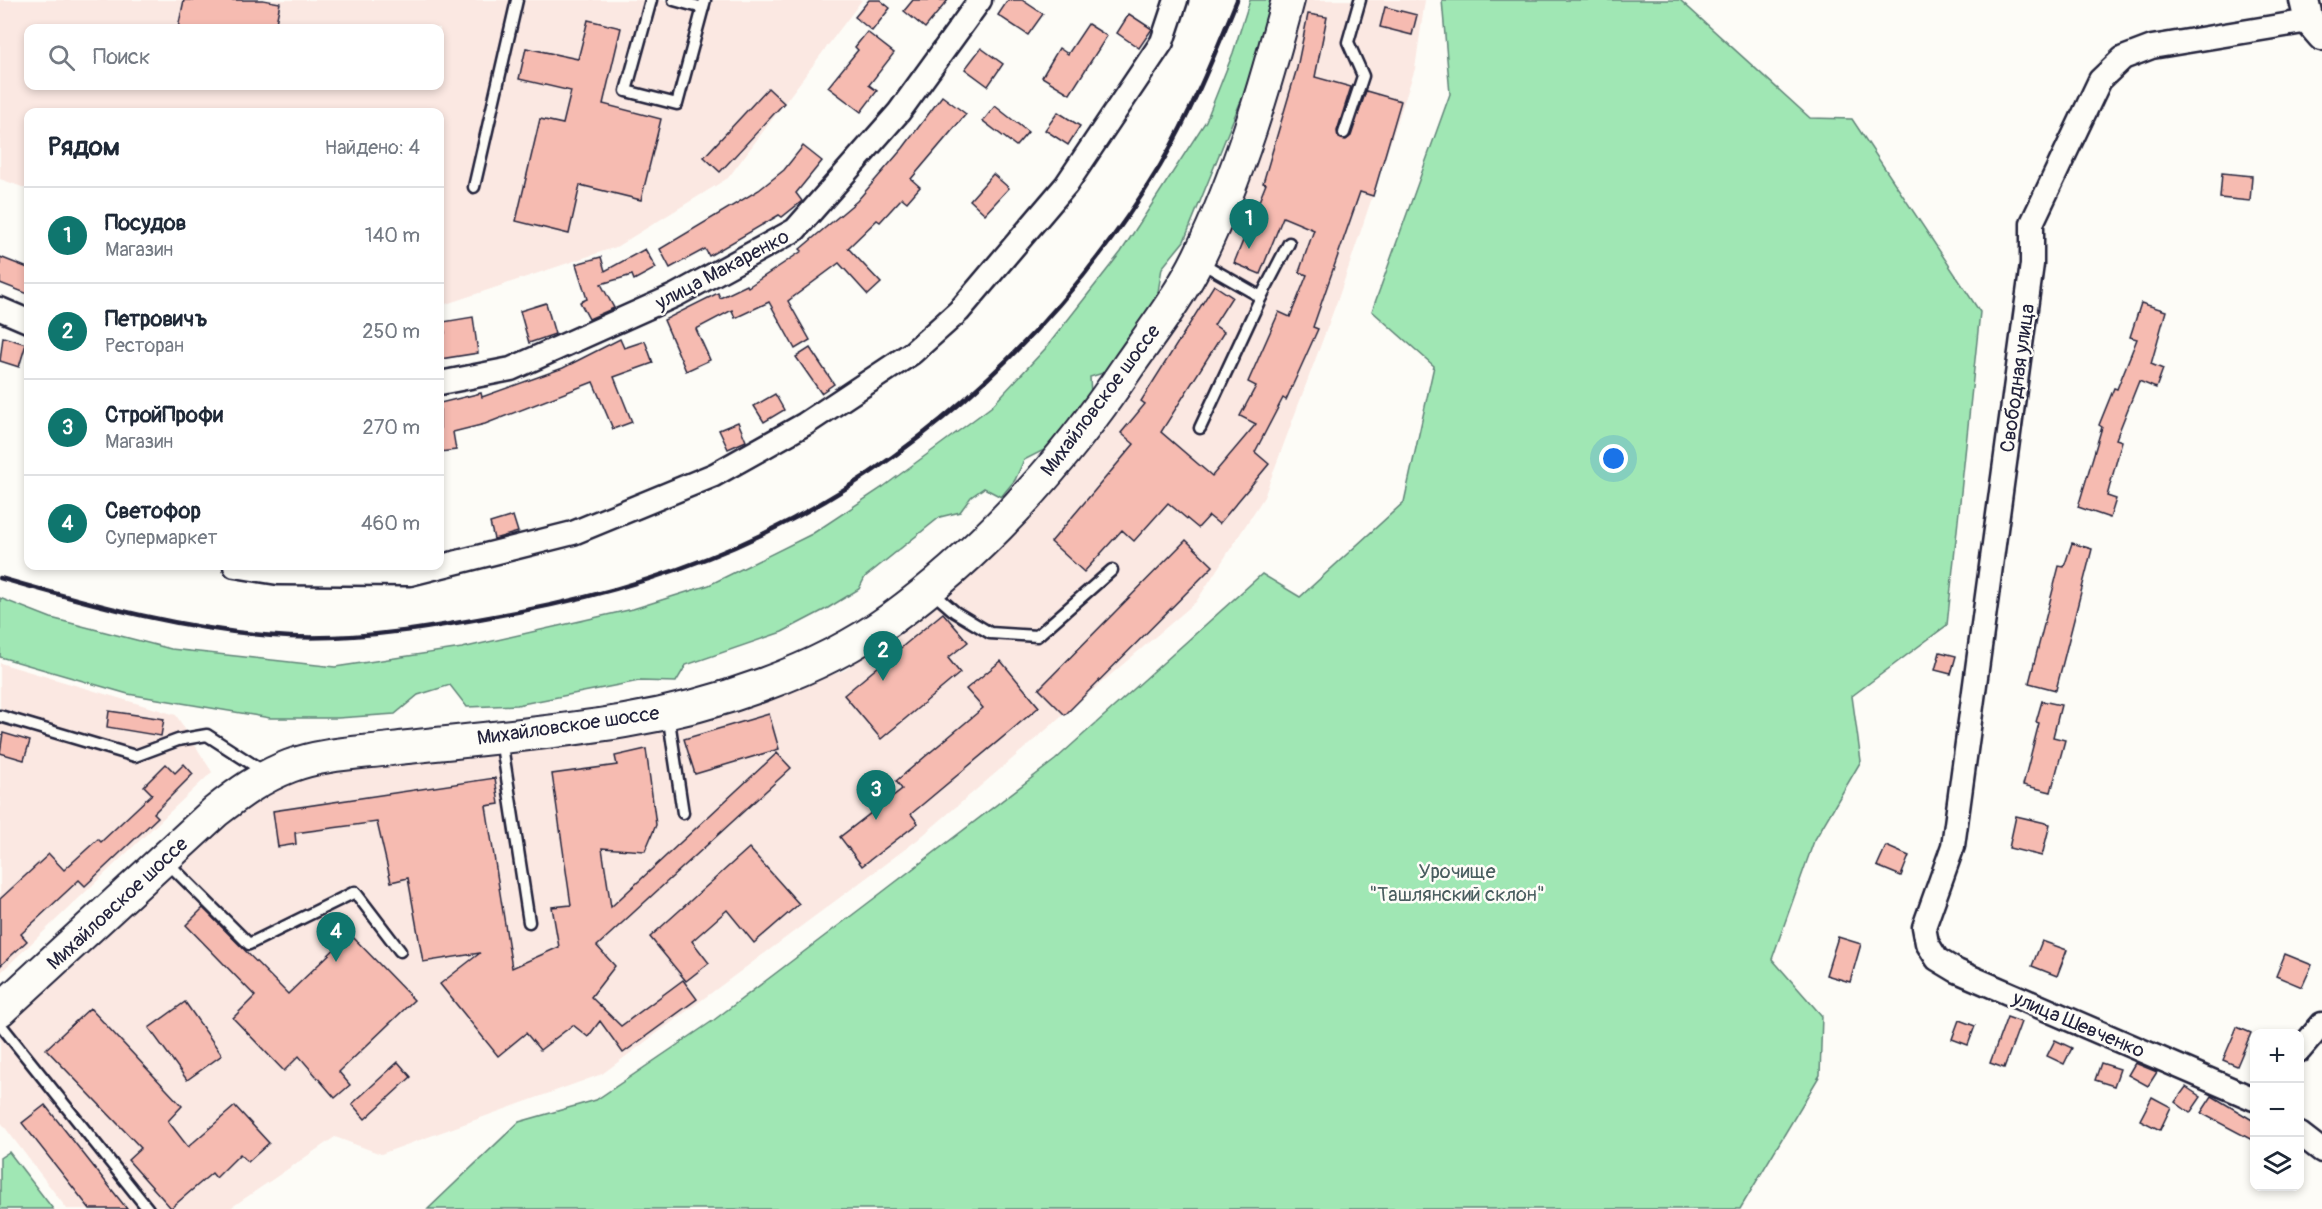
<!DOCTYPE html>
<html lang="ru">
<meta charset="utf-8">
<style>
body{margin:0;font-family:Pangolin,sans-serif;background:#f6f6f7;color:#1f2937}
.controls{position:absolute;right:18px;bottom:18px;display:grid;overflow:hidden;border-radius:12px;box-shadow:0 3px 9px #0003}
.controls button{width:54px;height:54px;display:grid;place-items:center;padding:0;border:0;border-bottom:2px solid #e0e1e3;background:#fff;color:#1f2937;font:30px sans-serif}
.you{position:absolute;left:1614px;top:459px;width:21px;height:21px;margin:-15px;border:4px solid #fff;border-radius:50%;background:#1a73e8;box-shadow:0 0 0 9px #1a73e833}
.badge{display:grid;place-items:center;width:39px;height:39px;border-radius:50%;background:#0f766e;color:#fff;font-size:20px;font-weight:700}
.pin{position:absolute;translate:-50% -50px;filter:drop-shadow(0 2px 3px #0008)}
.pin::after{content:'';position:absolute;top:32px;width:21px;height:18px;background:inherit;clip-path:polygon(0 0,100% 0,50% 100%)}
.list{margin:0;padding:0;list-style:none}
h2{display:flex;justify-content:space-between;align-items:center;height:78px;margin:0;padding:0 24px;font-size:26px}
h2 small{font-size:20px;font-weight:400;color:#747a83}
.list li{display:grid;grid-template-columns:39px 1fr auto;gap:18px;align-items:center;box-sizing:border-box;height:96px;padding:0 24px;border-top:2px solid #e0e1e3}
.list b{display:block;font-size:22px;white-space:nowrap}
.list p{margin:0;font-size:20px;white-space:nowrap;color:#747a83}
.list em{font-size:20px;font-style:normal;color:#747a83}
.icon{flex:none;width:33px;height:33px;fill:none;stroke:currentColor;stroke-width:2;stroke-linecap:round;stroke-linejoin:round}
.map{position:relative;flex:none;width:2322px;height:1209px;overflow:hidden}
.search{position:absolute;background:#fff;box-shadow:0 3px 9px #0003;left:24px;top:24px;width:420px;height:66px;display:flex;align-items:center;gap:15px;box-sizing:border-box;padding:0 21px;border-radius:12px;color:#747a83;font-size:22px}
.panel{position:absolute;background:#fff;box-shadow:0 3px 9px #0003;left:24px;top:108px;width:420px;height:462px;border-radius:12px}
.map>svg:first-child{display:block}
</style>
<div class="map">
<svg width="2322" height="1209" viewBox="0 0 2322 1209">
<rect width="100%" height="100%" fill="#fdfcf7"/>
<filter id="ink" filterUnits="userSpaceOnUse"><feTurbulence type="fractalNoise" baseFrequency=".0167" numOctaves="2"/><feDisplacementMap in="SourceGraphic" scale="12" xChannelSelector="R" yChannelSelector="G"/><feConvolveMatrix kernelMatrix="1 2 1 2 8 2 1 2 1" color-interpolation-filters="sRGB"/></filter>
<g filter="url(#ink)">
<g fill="#fbe8e2" fill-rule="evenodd">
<path d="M0,0H862L728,178L616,247L440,306V112H28V189L25,188L0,179ZM28,28H440V86H28Z"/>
<polygon points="1300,0 1425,0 1415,69 1339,296 1264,497 1196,602 916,841 602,1074 381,1154 335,1137 229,1209 67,1209 0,1121 0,1026 183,852 281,778 755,703 845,670 949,591 1114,414"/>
<polygon points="0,663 176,715 212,772 0,973"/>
</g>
<g fill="#a0e7b4" stroke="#618478" stroke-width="1.5">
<polygon points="1250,0 1277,0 1251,95 1240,103 1184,241 1162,268 1157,298 1106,372 1090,377 1091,395 1044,450 1024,460 1015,480 1001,497 984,488 971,497 960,512 940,517 865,577 859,589 828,608 782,632 686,665 676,682 639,681 517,705 467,707 450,685 418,695 395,714 338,718 270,718 128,694 0,657 0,598 51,618 171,649 335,667 462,648 633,609 709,585 812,534 883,487 991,407 1045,349 1121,252 1206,121 1233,53"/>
<polygon points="1442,0 1680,0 1810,118 1852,119 1980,312 1947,625 1852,696 1861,761 1814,841 1772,959 1822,1016 1820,1075 1740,1209 428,1209 519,1122 596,1100 714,1020 876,897 1055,760 1262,574 1300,597 1404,502 1434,366 1372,311 1450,94"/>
<polygon points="9,1152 53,1209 0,1209 0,1158"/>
</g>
<g fill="#f6bbb1" stroke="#22223b" stroke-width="1.5">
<polygon points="184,0 263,0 280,3 275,28 178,28"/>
<polygon points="869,0 880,0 890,8 872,31 855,17"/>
<polygon points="913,0 948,0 925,28 904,11"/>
<polygon points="1008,0 1022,0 1043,14 1028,35 998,15"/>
<polygon points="1385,7 1417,15 1412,35 1380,27"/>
<polygon points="1129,14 1152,29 1139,48 1117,33"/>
<polygon points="1308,14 1327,17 1315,77 1351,87 1337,131 1339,138 1346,140 1351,136 1366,91 1401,101 1373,196 1360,192 1313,327 1318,329 1286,400 1283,398 1255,452 1269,464 1219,524 1209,516 1198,528 1168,503 1134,541 1122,530 1084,572 1051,542 1134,444 1121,433 1145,404 1141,401 1214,285 1232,297 1214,325 1224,332 1161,432 1212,476 1256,424 1240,416 1256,386 1248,382 1279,312 1290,317 1307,275 1299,272 1314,230 1283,217 1260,274 1234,263 1266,184 1263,183 1297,68"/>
<polygon points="588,20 621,28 603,104 661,119 641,200 580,185 569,234 516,221 540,119 563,124 571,91 519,79 526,48 578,59"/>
<polygon points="1088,24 1107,36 1070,94 1042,77 1059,48 1068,54"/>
<polygon points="867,32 894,53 869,85 877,91 861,112 828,87 858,50 855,47"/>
<polygon points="981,48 1003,64 988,86 965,69"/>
<polygon points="768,88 784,103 720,172 704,157"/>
<polygon points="942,96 966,114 911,179 920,187 907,202 902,198 880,222 877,220 848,248 881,283 868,295 839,263 788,301 810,340 795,349 769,302 735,318 732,310 696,329 710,360 686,371 664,320 718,293 720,298 747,285 748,287 802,251 800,249 857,201 903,148"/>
<polygon points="995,106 1028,132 1016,146 983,121"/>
<polygon points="1058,112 1080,126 1068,145 1045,130"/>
<polygon points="803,146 822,161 796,193 802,201 782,217 779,215 709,256 705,249 670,268 660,249 759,190 784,170"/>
<polygon points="2222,173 2252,176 2250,201 2220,198"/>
<polygon points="993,174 1009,188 985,214 970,200"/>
<polygon points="645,249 656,268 634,280 632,275 601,284 614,308 589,319 580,302 587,299 576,264 601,257 605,271"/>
<polygon points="0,257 28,268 28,294 0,283"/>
<polygon points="546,303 555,334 529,343 520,311"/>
<polygon points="2141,303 2166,311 2151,364 2163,369 2156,388 2139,381 2116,439 2122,441 2107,496 2116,499 2110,518 2078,507 2102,427 2099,425 2114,388 2117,389 2137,339 2130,337"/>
<polygon points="473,317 478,353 440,359 440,333 445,333 443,322"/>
<polygon points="3,337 26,344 19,367 0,361"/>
<polygon points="620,339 624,348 645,341 653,363 614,377 632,422 613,429 593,382 485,424 453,432 456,450 440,452 440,403 481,393 482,397 563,368"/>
<polygon points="810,348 834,384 821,393 796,357"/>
<polygon points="775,394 784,410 764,422 754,406"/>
<polygon points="738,422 746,441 728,449 719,430"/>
<polygon points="513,516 518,532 494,539 490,523"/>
<polygon points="1186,540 1213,566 1065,715 1039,689"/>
<polygon points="2072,543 2092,549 2056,690 2029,683 2059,566 2064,567"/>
<polygon points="943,613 968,642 948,658 960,673 881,739 844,695"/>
<polygon points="1940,652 1956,656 1951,674 1935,670"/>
<polygon points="1001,661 1039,707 911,814 918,823 862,866 840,837 902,789 896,781 983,708 966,689"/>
<polygon points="2042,701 2061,705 2053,737 2065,740 2051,792 2023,785 2039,723 2036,722"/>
<polygon points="109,711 164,719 161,736 107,727"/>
<polygon points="769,714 779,749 695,774 684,739"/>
<polygon points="3,733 30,741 24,760 0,753"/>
<polygon points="646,749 656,825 645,851 602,848 611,907 777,753 791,768 597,946 615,966 591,997 621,1026 683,980 697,999 623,1053 600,1021 588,1037 573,1025 540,1050 526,1033 498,1056 440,984 480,953 423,962 408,878 391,882 377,822 295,833 296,844 278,847 273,811 495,778 499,804 486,806 512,968 559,947 552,907 571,905 552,774 617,765 615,756"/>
<polygon points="166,764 175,773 184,764 193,774 154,813 158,817 85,886 79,880 21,934 27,941 0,966 0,899 49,854 64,870 98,839 101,842 152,794 144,786"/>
<polygon points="2016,816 2050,824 2042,856 2009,848"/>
<polygon points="1886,846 1909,856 1901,876 1877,866"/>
<polygon points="749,848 799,904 754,943 727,910 692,941 709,963 686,981 650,937"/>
<polygon points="203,908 288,994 350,934 414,1000 339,1072 350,1085 335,1098 299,1056 284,1071 233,1018 255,996 186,925"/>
<polygon points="1838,937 1861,944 1850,982 1826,975"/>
<polygon points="2042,941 2067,950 2057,976 2032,966"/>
<polygon points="2285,954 2312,965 2302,987 2276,976"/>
<polygon points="185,1002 222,1055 187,1080 149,1028"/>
<polygon points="90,1008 182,1106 168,1121 188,1147 235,1106 269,1143 248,1162 240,1154 216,1178 212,1173 171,1208 128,1160 141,1148 46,1049"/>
<polygon points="2007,1017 2021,1022 2004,1068 1990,1063"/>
<polygon points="1959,1020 1975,1026 1968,1045 1952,1039"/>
<polygon points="2237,1027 2251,1033 2237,1066 2223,1060"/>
<polygon points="2055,1040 2072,1048 2064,1064 2047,1056"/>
<polygon points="398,1062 411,1077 365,1119 352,1104"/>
<polygon points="2101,1063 2120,1069 2114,1086 2095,1080"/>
<polygon points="2135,1063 2157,1072 2148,1086 2128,1075"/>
<polygon points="2186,1087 2201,1097 2190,1113 2175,1102"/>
<polygon points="2212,1096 2254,1121 2254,1141 2201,1113"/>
<polygon points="2152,1097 2171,1107 2160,1130 2140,1120"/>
<polygon points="45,1105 127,1209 90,1209 22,1123"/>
</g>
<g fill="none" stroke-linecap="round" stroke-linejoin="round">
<defs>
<g id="service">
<polyline points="651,0 626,91 677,104 705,0"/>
<polyline points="674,0 703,8"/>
<polyline points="1344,133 1363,76 1348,42 1360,0"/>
<polyline points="474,187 517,0"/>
<polyline points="1200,262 1261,297 1289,243"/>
<polyline points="1200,428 1261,297"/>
<polyline points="931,591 955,612 990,633 1037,636 1112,570"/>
<polyline points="668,714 683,813"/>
<polyline points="0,716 135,756 178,740 207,735 266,773"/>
<polyline points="501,739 529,922"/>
<polyline points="165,860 249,944 355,892 400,951"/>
<polyline points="0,1024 148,1209"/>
</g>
<g id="minor">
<polyline points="0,309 28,321"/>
<polyline points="440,383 511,369 676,295 795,230 899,112 980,0"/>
<polyline points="235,566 278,573 410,574 573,533 714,475 805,424 912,353 959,311 1066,185 1162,42 1176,0"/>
<polyline points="2300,1050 2322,1024"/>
<polyline points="2254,1099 1957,971 1937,959 1927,943 1924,927 1953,846 2032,264 2032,223 2100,80 2123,58 2152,47 2309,21"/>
<polyline points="2300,1134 2322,1151"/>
</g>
<polyline id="tertiary" points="2304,0 2309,21 2322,36"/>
<path id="secondary" d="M0,1010L215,812C239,793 261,777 290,766C321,754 358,753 391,749C469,740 548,734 625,721C714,706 818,672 891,619C984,551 1063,463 1127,368C1152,332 1180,296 1199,257C1239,175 1265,87 1288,0"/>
</defs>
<use href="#service" stroke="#22223b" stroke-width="15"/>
<use href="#minor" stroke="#22223b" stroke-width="27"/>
<use href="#tertiary" stroke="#22223b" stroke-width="33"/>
<use href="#secondary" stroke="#22223b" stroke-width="36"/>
<use href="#service" stroke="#fdfcf7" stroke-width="10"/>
<use href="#minor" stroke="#fdfcf7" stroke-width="22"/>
<use href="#tertiary" stroke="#fdfcf7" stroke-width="28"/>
<use href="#secondary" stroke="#fdfcf7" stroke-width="32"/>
<path stroke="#22223b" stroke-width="4.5" d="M0,578C94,605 191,632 290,637C366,640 443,626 517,612C601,596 686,571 763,534C926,456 1067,320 1160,166C1191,113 1214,56 1237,0"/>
</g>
</g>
<g text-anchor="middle" stroke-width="5" stroke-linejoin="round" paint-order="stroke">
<g font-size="20" fill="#22223b" stroke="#fdfcf7">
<text transform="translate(722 269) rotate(-28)" y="7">улица Макаренко</text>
<text transform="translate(2017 378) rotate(-82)" y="7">Свободная улица</text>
<text transform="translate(1100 400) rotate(-53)" y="7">Михайловское шоссе</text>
<text transform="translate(568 725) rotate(-8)" y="7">Михайловское шоссе</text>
<text transform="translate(117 903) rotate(-43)" y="7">Михайловское шоссе</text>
<text transform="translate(2079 1024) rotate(23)" y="7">улица Шевченко</text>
</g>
<g font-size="20" fill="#485d5f" stroke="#fdfcf7">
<text x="1457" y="878">Урочище<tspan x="1457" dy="23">"Ташлянский склон"</tspan></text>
</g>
</g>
</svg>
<div class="controls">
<button>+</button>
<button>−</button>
<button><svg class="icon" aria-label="layers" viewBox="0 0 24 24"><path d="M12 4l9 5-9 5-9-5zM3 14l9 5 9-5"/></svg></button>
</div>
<div class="you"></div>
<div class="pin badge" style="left:1249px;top:249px">1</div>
<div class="pin badge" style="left:883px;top:681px">2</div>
<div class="pin badge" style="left:876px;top:820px">3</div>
<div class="pin badge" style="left:336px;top:962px">4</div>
<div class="search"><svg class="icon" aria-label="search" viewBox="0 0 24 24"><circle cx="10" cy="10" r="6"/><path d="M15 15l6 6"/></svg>Поиск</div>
<section class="panel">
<h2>Рядом<small>Найдено: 4</small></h2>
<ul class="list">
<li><span class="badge">1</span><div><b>Посудов</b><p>Магазин</p></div><em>140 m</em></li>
<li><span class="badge">2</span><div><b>Петровичъ</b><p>Ресторан</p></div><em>250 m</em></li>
<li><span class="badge">3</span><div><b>СтройПрофи</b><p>Магазин</p></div><em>270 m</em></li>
<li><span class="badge">4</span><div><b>Светофор</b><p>Супермаркет</p></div><em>460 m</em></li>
</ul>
</section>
</div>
